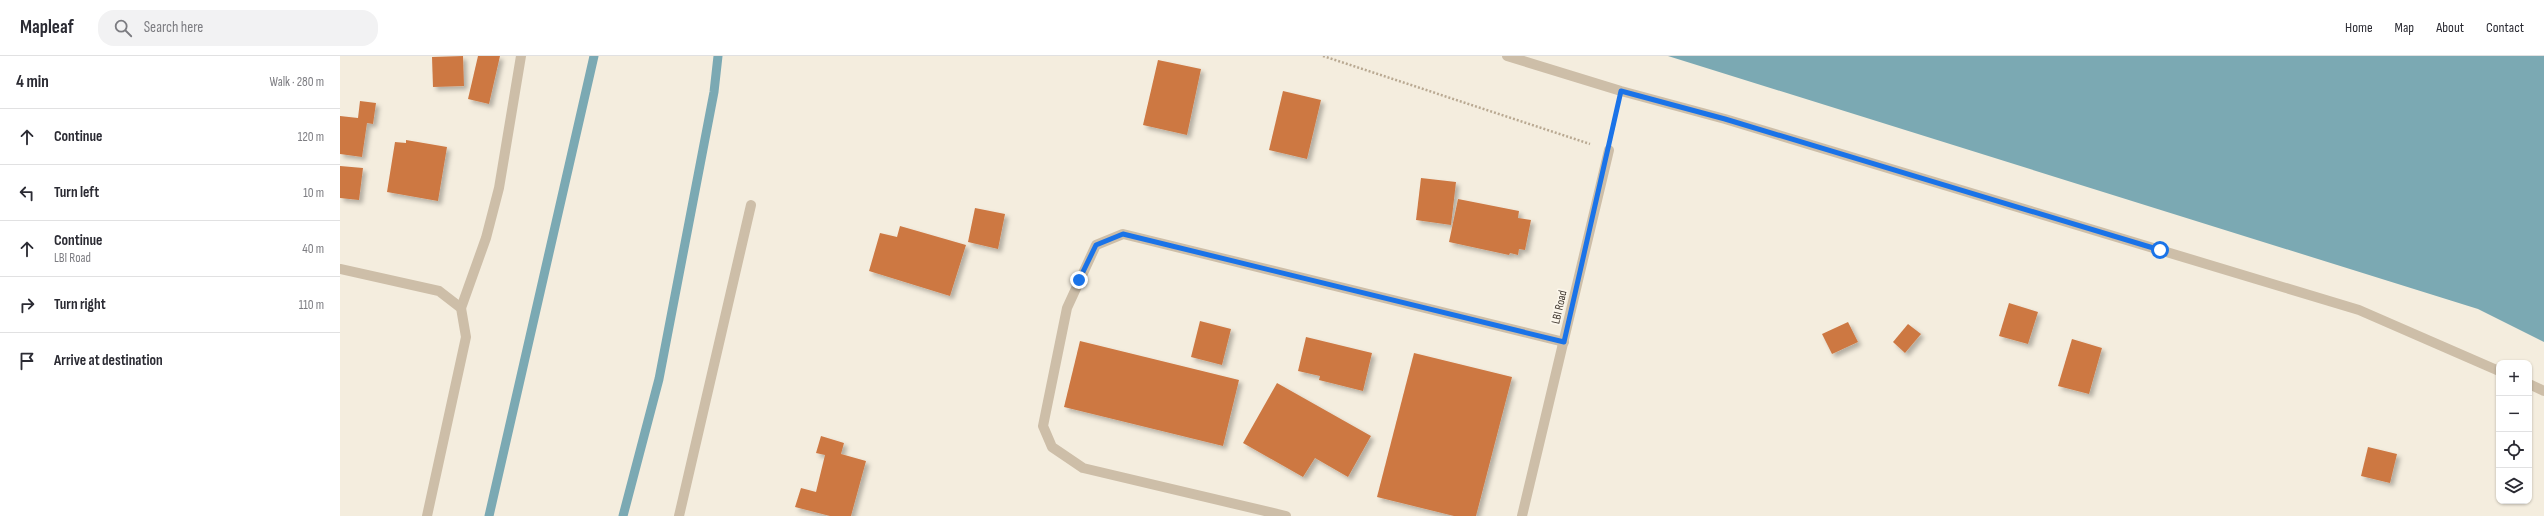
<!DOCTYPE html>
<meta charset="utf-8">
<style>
body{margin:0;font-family:"Sofia Sans Condensed",sans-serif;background:#f2f2f3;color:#2b2b33}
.controls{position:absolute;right:12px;bottom:12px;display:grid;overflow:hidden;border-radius:8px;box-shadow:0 1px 3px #0004}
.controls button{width:36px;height:36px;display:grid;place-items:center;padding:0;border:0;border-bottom:1px solid #e1e1e2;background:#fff;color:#2b2b33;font:20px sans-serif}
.stop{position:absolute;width:12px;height:12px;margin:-9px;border:3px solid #1a73e8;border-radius:50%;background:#fff}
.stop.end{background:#1a73e8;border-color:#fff;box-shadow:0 1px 4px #0008}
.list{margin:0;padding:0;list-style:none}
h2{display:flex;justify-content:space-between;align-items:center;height:52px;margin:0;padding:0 16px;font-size:17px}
h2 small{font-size:13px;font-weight:400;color:#7c7c81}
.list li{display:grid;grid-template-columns:26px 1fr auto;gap:12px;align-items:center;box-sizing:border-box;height:56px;padding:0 16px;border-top:1px solid #e1e1e2}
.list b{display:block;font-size:15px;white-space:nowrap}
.list p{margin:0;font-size:13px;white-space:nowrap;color:#7c7c81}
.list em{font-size:13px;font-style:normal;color:#7c7c81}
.icon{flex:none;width:22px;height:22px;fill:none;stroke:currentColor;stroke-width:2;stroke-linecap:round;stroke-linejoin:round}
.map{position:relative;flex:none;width:2204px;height:460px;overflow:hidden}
header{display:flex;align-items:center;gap:24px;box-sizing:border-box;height:56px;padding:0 20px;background:#fff;border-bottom:1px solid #e1e1e2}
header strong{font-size:19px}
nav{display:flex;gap:22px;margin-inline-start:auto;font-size:14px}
.search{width:280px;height:36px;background:#f2f2f3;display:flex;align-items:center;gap:10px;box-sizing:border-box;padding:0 14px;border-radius:16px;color:#7c7c81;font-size:15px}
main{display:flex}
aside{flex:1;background:#fff}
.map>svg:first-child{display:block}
</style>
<header>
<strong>Mapleaf</strong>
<div class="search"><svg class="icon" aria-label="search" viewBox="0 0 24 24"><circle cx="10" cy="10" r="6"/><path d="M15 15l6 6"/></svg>Search here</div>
<nav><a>Home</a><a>Map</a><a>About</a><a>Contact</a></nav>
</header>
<main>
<aside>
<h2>4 min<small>Walk · 280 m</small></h2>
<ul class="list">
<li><svg class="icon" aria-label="ahead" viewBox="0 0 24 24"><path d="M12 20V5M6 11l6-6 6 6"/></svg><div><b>Continue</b></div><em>120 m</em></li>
<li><svg class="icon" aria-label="left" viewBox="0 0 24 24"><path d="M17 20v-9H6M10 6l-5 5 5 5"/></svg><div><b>Turn left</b></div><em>10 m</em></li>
<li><svg class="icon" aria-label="ahead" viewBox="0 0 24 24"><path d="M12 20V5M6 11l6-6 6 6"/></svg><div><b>Continue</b><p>LBI Road</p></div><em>40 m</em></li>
<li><svg class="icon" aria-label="right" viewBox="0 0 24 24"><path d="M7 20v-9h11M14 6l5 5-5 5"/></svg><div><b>Turn right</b></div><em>110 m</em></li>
<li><svg class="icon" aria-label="arrive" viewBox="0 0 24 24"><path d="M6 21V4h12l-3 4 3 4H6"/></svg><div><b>Arrive at destination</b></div></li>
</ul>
</aside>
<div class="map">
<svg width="2204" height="460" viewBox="0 0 2204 460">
<defs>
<filter id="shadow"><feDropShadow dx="3.5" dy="3.5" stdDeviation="2" flood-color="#0004"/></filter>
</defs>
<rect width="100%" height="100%" fill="#f4edde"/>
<polygon fill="#7ba9b3" points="1328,0 2204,0 2204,286 2138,253"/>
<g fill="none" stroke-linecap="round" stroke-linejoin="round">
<g stroke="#7ba9b3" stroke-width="9">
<polyline points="149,460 254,0"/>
<polyline points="283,460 319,323 374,36 378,0"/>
</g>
</g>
<g fill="#cd7843" filter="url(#shadow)">
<polygon points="123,0 124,30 93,31 92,1"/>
<polygon points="138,0 160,0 149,48 128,43"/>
<polygon points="818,4 861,13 847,79 803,69"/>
<polygon points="943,35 981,44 967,103 929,94"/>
<polygon points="20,45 36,47 33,68 27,67 22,101 0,98 0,60 18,62"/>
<polygon points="66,84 107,91 98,145 47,136 55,86 66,87"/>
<polygon points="0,110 23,112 19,144 0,142"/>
<polygon points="1081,122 1116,126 1111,169 1076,164"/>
<polygon points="1118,143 1179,155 1178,162 1191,164 1185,194 1179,193 1178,199 1170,197 1169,199 1109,186"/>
<polygon points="635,152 665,158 658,193 628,186"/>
<polygon points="560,170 626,189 610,240 529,215 540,177 557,181"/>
<polygon points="1669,247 1698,256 1688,288 1659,280"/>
<polygon points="860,265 891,273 882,309 851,301"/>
<polygon points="1508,266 1518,286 1492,298 1482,278"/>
<polygon points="1568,268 1581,278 1565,297 1553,286"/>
<polygon points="966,281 1032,297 1023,335 979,324 980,320 958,315"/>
<polygon points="1732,283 1762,292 1749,338 1718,330"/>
<polygon points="740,285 899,324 883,390 724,351"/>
<polygon points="1074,297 1172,321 1136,460 1114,460 1037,441"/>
<polygon points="937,327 1031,380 1008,421 975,402 963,421 903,387"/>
<polygon points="481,380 504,387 501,398 526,405 511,460 490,460 455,451 461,432 476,436 485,399 476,397"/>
<polygon points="2028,391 2057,398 2050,427 2021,420"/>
</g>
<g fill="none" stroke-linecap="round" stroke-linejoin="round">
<g stroke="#b9a992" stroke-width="2.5" stroke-dasharray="2 2" stroke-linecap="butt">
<polyline points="983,0 1250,88"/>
<polyline points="1273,74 1277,55"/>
</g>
<g stroke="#cdbea8" stroke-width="10">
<polyline points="1167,0 1281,35 1385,63 2019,254 2159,315"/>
<polyline points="121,252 146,182 159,132 181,0"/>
<polyline points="2189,328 2204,335"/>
<polyline points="339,460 411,149"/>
</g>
<g stroke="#cdbea8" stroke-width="10">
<polyline points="0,213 99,235 121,252 126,281 87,460"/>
<polyline points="946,460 743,412 712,391 703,370 727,252 756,189 783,178 1224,286"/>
<polyline points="1182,460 1269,94"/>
</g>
</g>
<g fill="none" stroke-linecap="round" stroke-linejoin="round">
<polyline stroke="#1a73e8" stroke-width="5" points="739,224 756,189 783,178 1224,286 1281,35 1385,63 1820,194"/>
</g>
<g text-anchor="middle" stroke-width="3.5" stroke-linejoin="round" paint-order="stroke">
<g font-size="12" fill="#3a3129" stroke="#fbf6eb">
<text transform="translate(1219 251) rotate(-77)" y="4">LBI Road</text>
</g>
</g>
</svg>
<div class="controls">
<button>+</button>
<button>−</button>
<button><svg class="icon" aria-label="locate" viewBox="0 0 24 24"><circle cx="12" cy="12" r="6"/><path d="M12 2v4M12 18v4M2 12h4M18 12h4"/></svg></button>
<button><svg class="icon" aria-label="layers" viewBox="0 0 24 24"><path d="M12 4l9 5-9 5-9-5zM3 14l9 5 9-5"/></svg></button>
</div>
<div class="stop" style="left:1820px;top:194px"></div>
<div class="stop end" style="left:739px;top:224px"></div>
</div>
</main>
